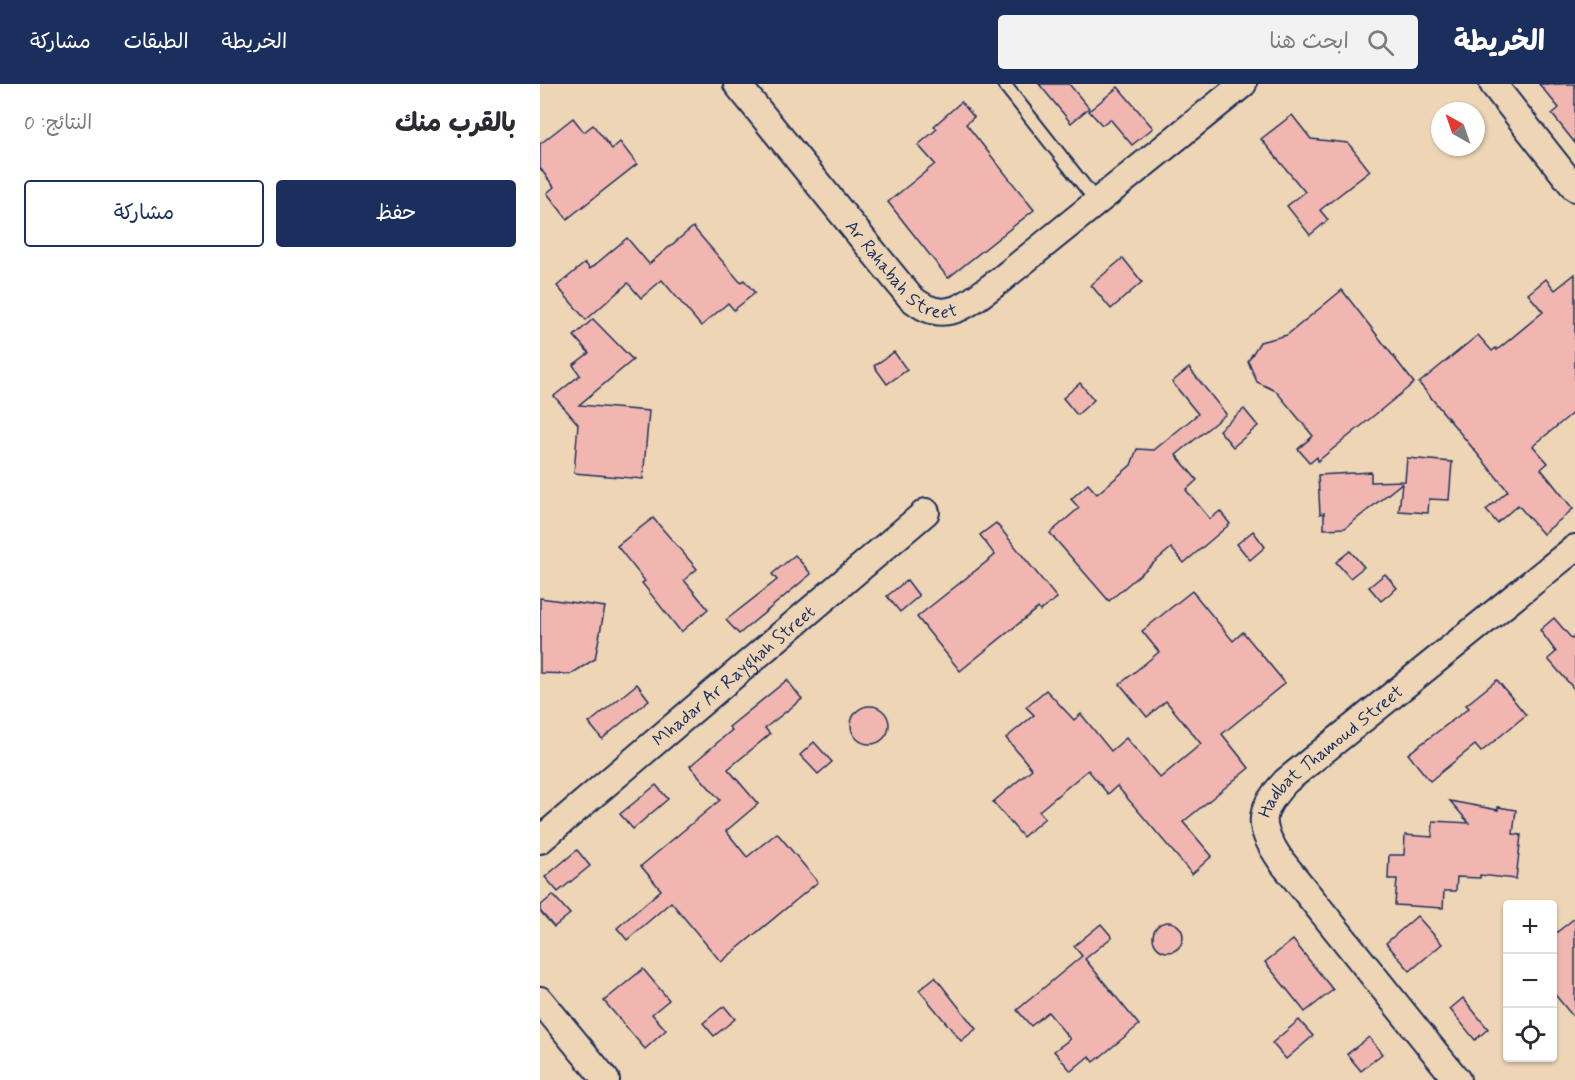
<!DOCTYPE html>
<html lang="ar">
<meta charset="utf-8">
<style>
body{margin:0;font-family:Mynerve,"Playpen Sans Arabic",sans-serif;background:#f2f2f3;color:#2b2b33;direction:rtl}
.controls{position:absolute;right:18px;bottom:18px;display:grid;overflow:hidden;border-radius:6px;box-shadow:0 2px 4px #0004}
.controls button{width:54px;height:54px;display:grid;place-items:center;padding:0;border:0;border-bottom:2px solid #e1e1e2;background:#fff;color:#2b2b33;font:30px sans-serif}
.compass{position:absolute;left:891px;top:18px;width:54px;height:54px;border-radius:50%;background:#fff;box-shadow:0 2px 4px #0004;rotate:320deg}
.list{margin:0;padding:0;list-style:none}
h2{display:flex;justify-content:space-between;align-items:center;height:78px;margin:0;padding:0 24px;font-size:26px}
h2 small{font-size:20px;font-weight:400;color:#7c7c81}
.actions{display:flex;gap:12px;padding:18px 24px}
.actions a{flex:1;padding:14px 0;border:2px solid #1b2f5e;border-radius:6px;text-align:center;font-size:21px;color:#1b2f5e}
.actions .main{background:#1b2f5e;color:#fff}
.icon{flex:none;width:33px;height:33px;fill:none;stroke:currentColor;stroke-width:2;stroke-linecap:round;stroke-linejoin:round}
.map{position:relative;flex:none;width:1035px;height:996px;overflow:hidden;direction:ltr}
header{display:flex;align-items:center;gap:36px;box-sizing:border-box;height:84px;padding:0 30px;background:#1b2f5e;color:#fff}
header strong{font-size:28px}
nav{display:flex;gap:33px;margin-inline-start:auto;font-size:21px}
.search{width:420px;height:54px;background:#f2f2f3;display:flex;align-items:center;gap:15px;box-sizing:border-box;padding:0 21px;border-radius:6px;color:#7c7c81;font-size:22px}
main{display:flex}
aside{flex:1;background:#fff}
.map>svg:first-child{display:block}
</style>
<header>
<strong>الخريطة</strong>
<div class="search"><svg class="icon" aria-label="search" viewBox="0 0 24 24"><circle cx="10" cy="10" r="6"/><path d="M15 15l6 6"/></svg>ابحث هنا</div>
<nav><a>الخريطة</a><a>الطبقات</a><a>مشاركة</a></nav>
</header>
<main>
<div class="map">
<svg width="1035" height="996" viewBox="0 0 1035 996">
<rect width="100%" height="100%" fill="#edd5b5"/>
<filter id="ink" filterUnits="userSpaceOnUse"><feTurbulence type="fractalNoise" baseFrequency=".0167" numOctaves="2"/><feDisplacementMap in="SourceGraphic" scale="12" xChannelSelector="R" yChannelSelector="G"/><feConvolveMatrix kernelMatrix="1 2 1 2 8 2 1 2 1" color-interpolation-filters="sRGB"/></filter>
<g filter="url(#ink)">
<g fill="#f2b6b1" stroke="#1b2f5e" stroke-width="1.5">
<polygon points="499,0 529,0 549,24 531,39"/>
<polygon points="999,0 1035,0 1035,59 1012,30 1019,24"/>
<polygon points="578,3 613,44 592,61 570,35 562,41 549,27"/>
<polygon points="421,18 434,33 426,40 494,126 408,194 348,118 395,80 378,61 397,45 394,42"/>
<polygon points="752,31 771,55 808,59 830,87 780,126 788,136 770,151 747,122 765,108 721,55"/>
<polygon points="33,34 44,48 53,41 72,65 80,58 97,80 27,135 7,109 14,103 0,84 0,60"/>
<polygon points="153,143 201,199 204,196 215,209 194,226 188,219 161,242 122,196 101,214 88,199 46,236 17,202 45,179 50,185 87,154 109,180"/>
<polygon points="583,174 602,198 571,225 551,201"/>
<polygon points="1035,190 1035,327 993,362 1008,379 1001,385 1033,425 1003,450 978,421 957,439 946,426 968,407 879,299 938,251 952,267 956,264 957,266 1003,228 988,210 1006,195 1015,206"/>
<polygon points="802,206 874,299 778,377 777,373 770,379 758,365 773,352 736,307 717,298 708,277 720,258 747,251"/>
<polygon points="53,235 93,276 39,321 109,327 103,395 34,389 38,340 14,312 40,291 33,281 49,269 34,252"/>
<polygon points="354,268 367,286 347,300 334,282"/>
<polygon points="649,284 686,330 636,371 657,396 646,406 670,435 680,427 690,440 644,479 631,464 569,517 510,449 539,424 531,415 548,400 557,410 591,381 597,365 614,366 658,330 632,298"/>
<polygon points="540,299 554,316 537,331 523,314"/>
<polygon points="704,325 718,342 693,363 679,346"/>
<polygon points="867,374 912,378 909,416 889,415 888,429 859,427 862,399 805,444 784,445 784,429 780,430 778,391 831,388 831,398 865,397"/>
<polygon points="113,434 157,485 144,496 168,525 141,548 102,499 105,497 77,462"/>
<polygon points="456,439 517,514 500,527 498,524 420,587 377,533 455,471 440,451"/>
<polygon points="713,447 725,463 710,476 697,460"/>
<polygon points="810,467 824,483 810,494 796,478"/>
<polygon points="255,471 271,490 199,550 186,536 237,496 232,490"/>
<polygon points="845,490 857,504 841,517 829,503"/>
<polygon points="367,496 379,512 360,528 347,512"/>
<polygon points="652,507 693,557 703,548 745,599 682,650 709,684 643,738 672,772 652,790 577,702 568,710 548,686 499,727 505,734 483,753 453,718 492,685 466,654 494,631 486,623 506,606 534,636 541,630 571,667 586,654 620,694 661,660 626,617 607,633 580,600 619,568 602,547"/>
<polygon points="0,514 65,523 55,575 31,590 0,589"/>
<polygon points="1014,534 1032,555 1035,552 1035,606 1008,575 1016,568 1000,546"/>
<polygon points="247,596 262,615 225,644 230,650 188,685 218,720 186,747 207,773 237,749 278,798 181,878 131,818 87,856 77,844 121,806 101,782 180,716 150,682 192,646 189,643"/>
<polygon points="957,596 986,631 941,668 935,661 890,697 868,670 929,624 926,621"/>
<polygon points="97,600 109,616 62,655 49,639"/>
<circle cx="330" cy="641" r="19"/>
<polygon points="274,658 292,678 278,690 260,671"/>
<polygon points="116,701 128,715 93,745 80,730"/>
<polygon points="910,717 958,726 958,723 976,726 973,750 981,751 976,795 940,791 940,794 917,793 916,807 904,807 903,824 855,821 857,795 848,795 849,771 864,771 865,751 892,753 893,737 929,739"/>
<polygon points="37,766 50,782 18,808 5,793"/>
<polygon points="13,811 30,830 14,843 0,827 0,822"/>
<polygon points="877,832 902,860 870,887 846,859"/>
<polygon points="1035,834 1035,935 1012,907 1012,852"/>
<circle cx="628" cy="853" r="15"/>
<polygon points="561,840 572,853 545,875 599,941 554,978 549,972 531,987 514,967 530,955 508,928 491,942 477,926 542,872 534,862"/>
<polygon points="753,856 793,906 765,928 725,878"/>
<polygon points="103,885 129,916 112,930 126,946 105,965 64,917"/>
<polygon points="395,893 436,945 421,957 379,906"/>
<polygon points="923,914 948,945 935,956 910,925"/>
<polygon points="184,922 195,935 174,952 163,939"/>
<polygon points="759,936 773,952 746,975 732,959"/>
<polygon points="829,953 842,970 821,987 807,970"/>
</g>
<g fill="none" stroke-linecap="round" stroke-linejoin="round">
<defs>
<polyline id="service" points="464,0 557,118"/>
<g id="minor">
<path id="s1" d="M197,0L370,213C405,244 427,220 459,197L703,0"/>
<polyline points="953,0 1035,104"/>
<path id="s2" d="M0,756L386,428"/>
<polyline points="0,916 66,996"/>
<path id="s3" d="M917,996L742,778C718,743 716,729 746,697L1035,464"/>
</g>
</defs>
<use href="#service" stroke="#1b2f5e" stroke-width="16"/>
<use href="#minor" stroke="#1b2f5e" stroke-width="30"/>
<use href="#service" stroke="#edd5b5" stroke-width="12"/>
<use href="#minor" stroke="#edd5b5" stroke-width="26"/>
</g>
</g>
<g text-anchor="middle" stroke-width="6" stroke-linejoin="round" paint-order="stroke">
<g font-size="18" fill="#1b2f5e" stroke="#edd5b5">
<text dy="6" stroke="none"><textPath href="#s1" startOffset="252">Ar Rahabah Street</textPath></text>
<text dy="6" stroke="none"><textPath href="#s2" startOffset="254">Mhadar Ar Rayghah Street</textPath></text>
<text dy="6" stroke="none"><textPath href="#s3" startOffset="424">Hadbat Thamoud Street</textPath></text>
</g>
</g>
</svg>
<div class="controls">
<button>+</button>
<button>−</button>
<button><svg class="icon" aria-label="locate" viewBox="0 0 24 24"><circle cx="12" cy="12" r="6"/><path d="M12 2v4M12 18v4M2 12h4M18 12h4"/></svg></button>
</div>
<svg class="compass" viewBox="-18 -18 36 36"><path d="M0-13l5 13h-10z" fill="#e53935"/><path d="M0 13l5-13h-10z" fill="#7c7c81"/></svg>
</div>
<aside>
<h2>بالقرب منك<small>النتائج: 0</small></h2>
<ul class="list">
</ul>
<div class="actions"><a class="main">حفظ</a><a>مشاركة</a></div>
</aside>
</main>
